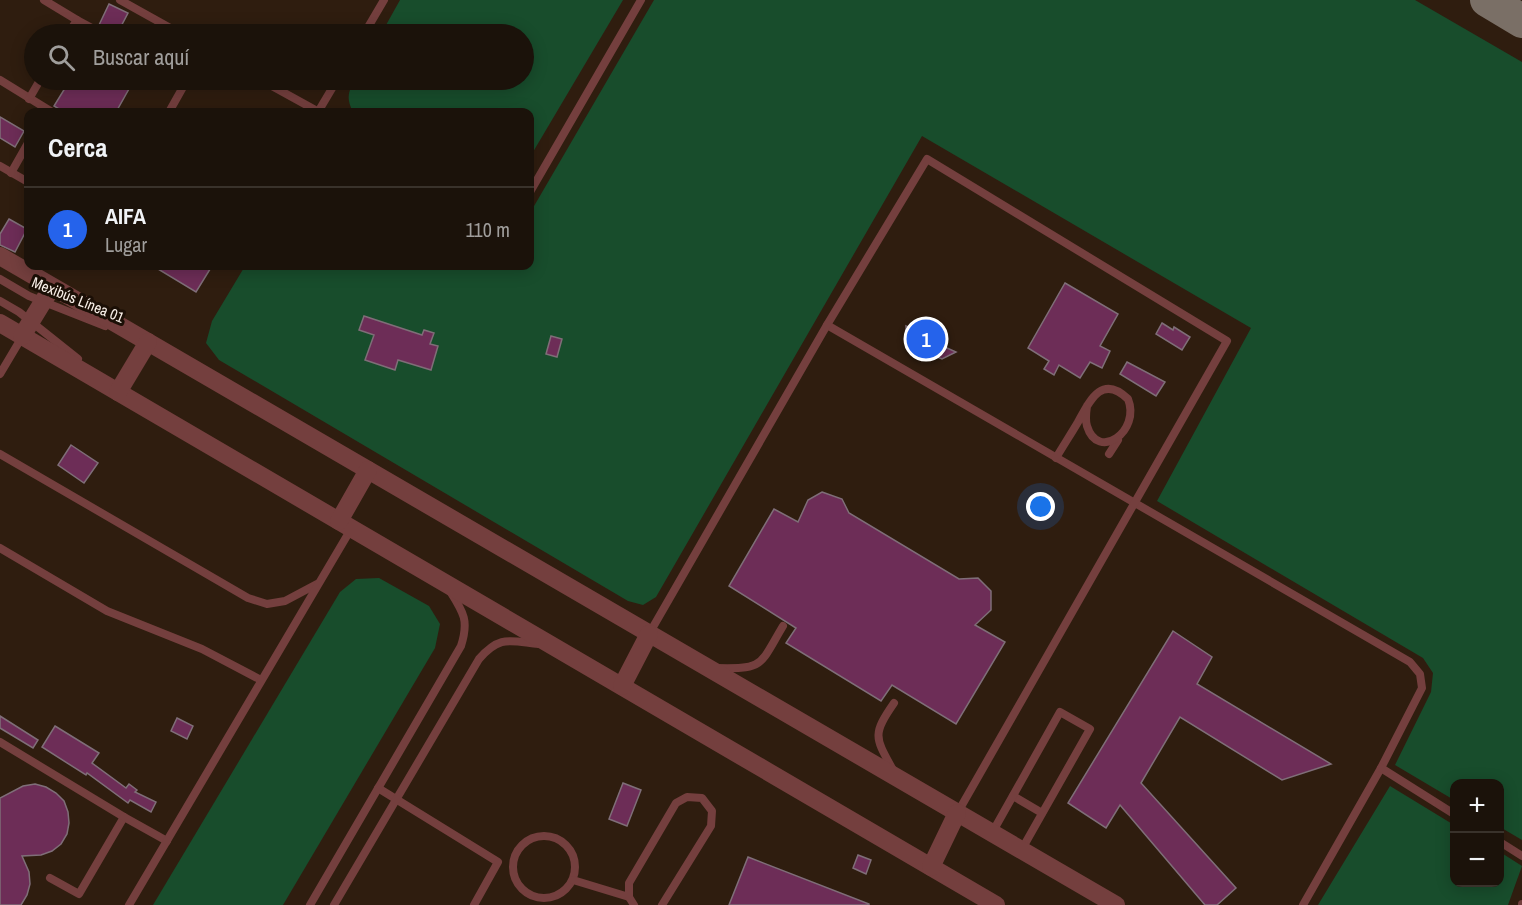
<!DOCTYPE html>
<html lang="es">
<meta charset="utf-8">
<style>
body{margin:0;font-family:"Archivo Narrow",sans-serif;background:#282018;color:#f1f3f6}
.controls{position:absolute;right:18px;bottom:18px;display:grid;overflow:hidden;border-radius:12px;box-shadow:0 3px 15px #0003}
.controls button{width:54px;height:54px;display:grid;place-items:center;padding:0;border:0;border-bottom:2px solid #39322b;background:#1b120a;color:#f1f3f6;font:30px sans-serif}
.you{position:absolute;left:1041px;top:507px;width:21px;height:21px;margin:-15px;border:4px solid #fff;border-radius:50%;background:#1a73e8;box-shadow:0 0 0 9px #1a73e833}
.badge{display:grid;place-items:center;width:39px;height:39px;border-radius:50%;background:#2563eb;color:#fff;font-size:20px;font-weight:700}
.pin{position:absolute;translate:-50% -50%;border:3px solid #fff;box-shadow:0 2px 6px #0006}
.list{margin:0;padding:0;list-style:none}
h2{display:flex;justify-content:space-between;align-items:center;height:78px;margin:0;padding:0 24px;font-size:26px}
h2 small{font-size:20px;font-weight:400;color:#a09e9c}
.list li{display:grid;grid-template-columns:39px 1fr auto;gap:18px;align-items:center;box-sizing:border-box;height:84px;padding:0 24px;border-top:2px solid #39322b}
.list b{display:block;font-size:22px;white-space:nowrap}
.list p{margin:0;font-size:20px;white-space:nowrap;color:#a09e9c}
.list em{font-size:20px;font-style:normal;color:#a09e9c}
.icon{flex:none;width:33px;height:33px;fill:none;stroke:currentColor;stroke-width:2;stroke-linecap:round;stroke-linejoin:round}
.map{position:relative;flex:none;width:1522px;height:905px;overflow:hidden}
.search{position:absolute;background:#1b120a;box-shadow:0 3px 15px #0003;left:24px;top:24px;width:510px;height:66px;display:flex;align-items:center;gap:15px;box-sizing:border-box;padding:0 21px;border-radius:33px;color:#a09e9c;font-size:22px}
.panel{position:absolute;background:#1b120a;box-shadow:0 3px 15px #0003;left:24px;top:108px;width:510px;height:162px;border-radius:12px}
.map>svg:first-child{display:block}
</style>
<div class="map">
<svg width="1522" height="905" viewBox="0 0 1522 905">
<rect width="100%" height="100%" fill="#24180e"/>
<path fill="#2f1d0f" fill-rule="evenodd" d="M0,0H1522V905H0ZM34,34H524V80H34ZM28,112H530V266H28ZM1454,784H1500V882H1454Z"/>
<g fill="#184d2c">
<path d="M400,0H623L530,157V112H353C346,99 348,91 355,80H524V34H381Z"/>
<polygon points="654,0 1415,0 1522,62 1522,840 1500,827 1500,784 1454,784 1454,800 1395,765 1431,692 1433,673 1423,658 1157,501 1251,328 922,136 656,597 643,605 628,601 219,360 206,343 212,321 245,266 530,266 530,213"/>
<polygon points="379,578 429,606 440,624 435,648 283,905 153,905 340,592 356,579"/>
<polygon points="1390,786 1454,825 1454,882 1500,882 1500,852 1522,866 1508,905 1318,905"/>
</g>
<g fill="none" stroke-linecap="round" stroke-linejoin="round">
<polyline stroke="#7a6f66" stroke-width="34" points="1487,0 1522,21"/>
</g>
<g fill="#6d2d57" stroke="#7f6e78" stroke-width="1.5">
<polygon points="109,4 128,13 117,34 109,33 99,25"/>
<polygon points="70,80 134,80 116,112 64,112 54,106"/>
<polygon points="0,117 24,131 15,147 0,138"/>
<polygon points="9,219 27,229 15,252 0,245 0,234"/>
<polygon points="153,266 212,266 196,292"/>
<polygon points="1065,283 1118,314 1100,346 1110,351 1102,368 1090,362 1080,378 1059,365 1054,375 1044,369 1049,361 1028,348"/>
<polygon points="364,316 422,335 424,330 434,333 430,344 438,346 431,370 398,360 395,370 365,360 374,335 359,330"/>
<polygon points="1162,323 1173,330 1174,327 1190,337 1182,350 1156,334"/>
<polygon points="906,326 924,336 934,333 936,343 956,352 942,359 937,357 923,357 922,351 910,346 910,342 906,337"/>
<polygon points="551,336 562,339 557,357 546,354"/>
<polygon points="1127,362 1165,382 1156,396 1120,374"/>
<polygon points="71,445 98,463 84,483 58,465"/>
<polygon points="822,492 842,499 849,513 959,579 978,578 991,591 991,610 975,625 1005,642 956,724 892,685 881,701 786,643 796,628 729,586 774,509 798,522 808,500"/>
<polygon points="1173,631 1212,657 1197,684 1331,764 1282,780 1180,717 1141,783 1236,888 1217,905 1205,905 1120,805 1106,828 1068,803"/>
<polygon points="0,716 38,740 33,748 0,728"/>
<polygon points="177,718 193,726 187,739 171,731"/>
<polygon points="55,726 99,753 92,763 126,788 129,784 137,790 135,792 156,802 151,812 130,800 128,803 87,773 86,775 42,747"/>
<polygon points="623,783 641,790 627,826 609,819"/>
<polygon points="35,784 46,787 56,793 64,801 68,812 69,823 67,834 61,844 52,851 41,855 22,856 29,872 30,884 27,895 21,905 0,905 0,798 23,786"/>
<polygon points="858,855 871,860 866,874 853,868"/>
<polygon points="748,857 869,904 869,905 729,905"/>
</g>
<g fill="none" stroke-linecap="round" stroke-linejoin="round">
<g stroke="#743f3e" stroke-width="8">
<polyline points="44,0 77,20 68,34"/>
<polyline points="120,0 181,34"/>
<polyline points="77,20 103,34"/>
<polyline points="364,34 384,0"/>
<polyline points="0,80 52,112"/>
<polyline points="261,80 319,112"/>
<polyline points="29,99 40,80"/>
<polyline points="169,112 187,80"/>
<polyline points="318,112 337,80"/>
<polyline points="0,166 28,182"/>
<polyline points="11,173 28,143"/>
<polyline points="530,192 641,0"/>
<polyline points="0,279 29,296 105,326"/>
<polyline points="0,301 19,312 78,359"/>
<polyline points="827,325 1410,662 1420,674 1422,688 1381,768 1303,905"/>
<polyline points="0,374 22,337"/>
<polyline points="0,454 248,598 267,604 285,601 317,584"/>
<polyline points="1109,454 1118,440"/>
<path d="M1056,458C1063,446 1071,434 1078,422C1090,400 1102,374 1128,399C1141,431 1098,462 1087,426C1085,419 1086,413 1087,406"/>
<polyline points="0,548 107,611 202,649 261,680"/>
<polyline points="649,634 827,325 927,159 1227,341 958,812"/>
<path d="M716,668C765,669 759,666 783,626"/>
<polyline points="0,742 124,817 79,894 50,878"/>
<polyline points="1381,768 1454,814"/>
<path d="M893,770C875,737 872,735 894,703"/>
<polyline points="378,788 498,862 474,905"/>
<polyline points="1013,796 1042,813"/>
<polyline points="124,817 167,841"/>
<polyline points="992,833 1060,712 1090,729 1022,849"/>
<circle cx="544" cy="867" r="31"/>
<polyline points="1500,842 1522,856"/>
<polyline points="573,880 629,897"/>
<polyline points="129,905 351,529"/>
<path d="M310,905L461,646C469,621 464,613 450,591"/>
<path d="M334,905L479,659C500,635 509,641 539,644"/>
<polyline points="634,905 629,897 629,883 676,803 687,797 702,798 712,811 711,826 662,905"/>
<polyline points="1522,905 1522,904"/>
</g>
<g stroke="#743f3e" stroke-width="18">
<polyline points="0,256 1116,905"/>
<polyline points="0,323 996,905"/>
<polyline points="22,336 52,287"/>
<polyline points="118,392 148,342"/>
<polyline points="339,521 368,470"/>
<polyline points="622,686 649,634"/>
<polyline points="931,867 957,813"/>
</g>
</g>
<g text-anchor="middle" stroke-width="6" stroke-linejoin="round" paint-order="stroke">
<g font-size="15" fill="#f8efe8" stroke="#1b0f06">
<text transform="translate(78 300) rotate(22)" y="5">Mexibús Línea 01</text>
</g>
</g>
</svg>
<div class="controls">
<button>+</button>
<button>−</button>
</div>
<div class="you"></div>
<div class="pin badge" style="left:926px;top:339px">1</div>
<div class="search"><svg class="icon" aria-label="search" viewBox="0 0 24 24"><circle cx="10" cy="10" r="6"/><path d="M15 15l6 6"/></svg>Buscar aquí</div>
<section class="panel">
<h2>Cerca<small></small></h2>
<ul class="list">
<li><span class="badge">1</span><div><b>AIFA</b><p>Lugar</p></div><em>110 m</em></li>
</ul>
</section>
</div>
